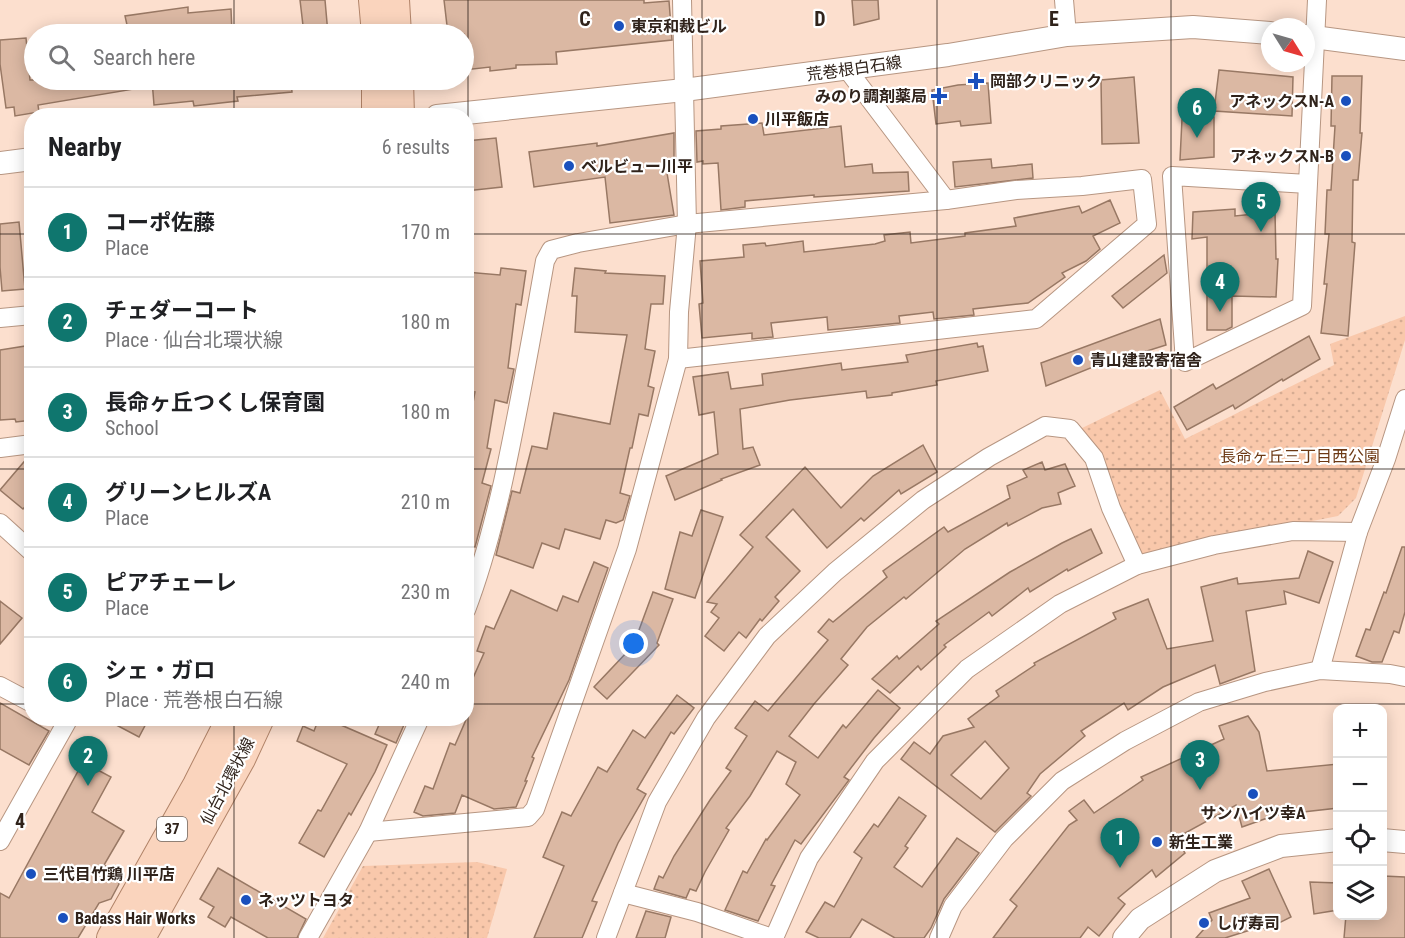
<!DOCTYPE html>
<meta charset="utf-8">
<style>
body{margin:0;font-family:"Roboto Condensed","Noto Sans JP",sans-serif;background:#f2f2f2;color:#202124}
.controls{position:absolute;right:18px;bottom:18px;display:grid;overflow:hidden;border-radius:12px;box-shadow:0 3px 15px #0003}
.controls button{width:54px;height:54px;display:grid;place-items:center;padding:0;border:0;border-bottom:2px solid #e0e0e0;background:#fff;color:#202124;font:30px sans-serif}
.compass{position:absolute;left:1261px;top:18px;width:54px;height:54px;border-radius:50%;background:#fff;box-shadow:0 3px 15px #0003;rotate:127deg}
.you{position:absolute;left:634px;top:644px;width:21px;height:21px;margin:-15px;border:4px solid #fff;border-radius:50%;background:#1a73e8;box-shadow:0 0 0 9px #1a73e833}
.badge{display:grid;place-items:center;width:39px;height:39px;border-radius:50%;background:#0f766e;color:#fff;font-size:20px;font-weight:700}
.pin{position:absolute;translate:-50% -50px;filter:drop-shadow(0 2px 3px #0008)}
.pin::after{content:'';position:absolute;top:32px;width:21px;height:18px;background:inherit;clip-path:polygon(0 0,100% 0,50% 100%)}
.list{margin:0;padding:0;list-style:none}
h2{display:flex;justify-content:space-between;align-items:center;height:78px;margin:0;padding:0 24px;font-size:26px}
h2 small{font-size:20px;font-weight:400;color:#757577}
.list li{display:grid;grid-template-columns:39px 1fr auto;gap:18px;align-items:center;box-sizing:border-box;height:90px;padding:0 24px;border-top:2px solid #e0e0e0}
.list b{display:block;font-size:22px;white-space:nowrap}
.list p{margin:0;font-size:20px;white-space:nowrap;color:#757577}
.list em{font-size:20px;font-style:normal;color:#757577}
.icon{flex:none;width:33px;height:33px;fill:none;stroke:currentColor;stroke-width:2;stroke-linecap:round;stroke-linejoin:round}
.map{position:relative;flex:none;width:1405px;height:938px;overflow:hidden}
.search{position:absolute;background:#fff;box-shadow:0 3px 15px #0003;left:24px;top:24px;width:450px;height:66px;display:flex;align-items:center;gap:15px;box-sizing:border-box;padding:0 21px;border-radius:33px;color:#757577;font-size:22px}
.panel{position:absolute;background:#fff;box-shadow:0 3px 15px #0003;left:24px;top:108px;width:450px;height:618px;border-radius:24px}
.map>svg:first-child{display:block}
</style>
<div class="map">
<svg width="1405" height="938" viewBox="0 0 1405 938">
<defs>
<pattern id="park-dots" width="8" height="8" patternUnits="userSpaceOnUse" patternTransform="scale(1.5)"><rect width="8" height="8" fill="#f9c8ab"/><path d="M2 2h.1M6 6h.1" fill="none" stroke="#d6ac93" stroke-width="1.8" stroke-linecap="round"/></pattern>
</defs>
<rect width="100%" height="100%" fill="#fcdfce"/>
<g fill="url(#park-dots)">
<polygon points="1405,316 1405,340 1356,498 1338,516 1142,554 1133,540 1078,430 1160,390 1185,439 1334,365 1330,344"/>
<polygon points="477,862 507,869 487,938 323,938 363,866"/>
</g>
<g fill="#dbb8a3" stroke="#987864" stroke-width="1.5" fill-rule="evenodd">
<polygon points="300,0 325,0 328,34 304,34"/>
<polygon points="444,0 644,0 644,3 669,1 672,40 556,52 557,64 516,65 516,68 490,71 490,67 464,70 464,34 448,34"/>
<polygon points="852,0 878,0 879,19 854,25"/>
<polygon points="188,7 188,13 231,9 232,34 129,34 125,16"/>
<polygon points="26,38 30,80 139,80 140,88 38,105 39,112 15,116 14,107 6,108 0,64 0,40"/>
<polygon points="1219,70 1293,77 1292,116 1214,111"/>
<polygon points="1332,76 1362,76 1360,133 1362,133 1358,180 1353,180 1352,242 1355,243 1348,336 1321,333 1327,284 1324,284 1329,234 1325,234 1327,190 1331,190 1335,126 1331,126"/>
<polygon points="1134,77 1139,143 1102,144 1101,80"/>
<polygon points="152,80 291,80 292,92 237,97 238,101 194,106 193,101 154,105"/>
<polygon points="988,83 991,123 961,126 960,121 936,124 932,90 958,85"/>
<polygon points="1214,117 1214,157 1180,160 1182,119"/>
<polygon points="762,123 764,135 841,126 845,167 872,164 873,173 908,172 909,191 814,197 814,195 745,201 745,207 721,210 718,163 703,164 703,161 697,162 696,131 721,129 721,126"/>
<polygon points="674,133 674,166 666,167 674,215 610,223 605,177 534,187 529,152 597,143 597,146"/>
<polygon points="496,138 502,187 466,191 466,141"/>
<polygon points="991,159 992,168 1032,164 1033,178 955,187 953,162"/>
<polygon points="1110,200 1120,223 1093,236 1100,249 1086,261 1062,273 1065,277 1028,303 973,309 974,315 934,319 933,312 899,316 900,323 828,330 827,317 771,323 773,337 752,339 752,333 702,338 699,304 703,303 700,261 744,257 743,245 765,243 766,246 803,241 804,252 875,244 885,241 884,235 910,232 911,243 965,236 965,233 1016,226 1014,218 1079,206 1082,213"/>
<polygon points="1235,209 1235,216 1275,212 1276,259 1278,259 1276,297 1232,296 1232,327 1226,330 1207,330 1207,237 1192,239 1193,212"/>
<polygon points="19,222 25,289 2,291 0,267 0,224"/>
<polygon points="1164,255 1167,273 1123,308 1112,296"/>
<polygon points="501,268 526,271 521,305 516,304 508,368 514,369 507,403 495,400 487,448 491,449 482,483 491,486 475,547 466,544 466,440 475,392 466,391 466,272 500,275"/>
<polygon points="575,268 606,271 605,273 665,276 663,304 651,304 645,349 655,351 648,386 654,388 648,416 639,414 632,448 630,448 620,493 630,496 623,520 616,523 606,520 600,539 565,529 559,549 542,543 533,568 496,555 512,491 520,493 532,446 547,449 554,413 610,424 627,335 575,332 577,296 572,296"/>
<polygon points="1160,319 1166,345 1125,358 1125,354 1046,386 1041,363"/>
<polygon points="1309,336 1320,359 1283,381 1282,379 1235,409 1233,405 1187,430 1174,407 1213,384 1216,389"/>
<polygon points="977,343 978,347 983,346 988,371 936,381 937,385 892,393 892,395 867,398 866,391 790,400 740,409 743,449 753,447 760,465 721,479 722,480 675,500 666,476 718,454 714,412 699,415 693,377 728,372 731,389 763,385 762,374 841,363 842,370 908,362 906,355"/>
<polygon points="32,345 32,420 16,422 15,419 0,420 0,350"/>
<polygon points="923,445 937,472 901,494 899,490 864,521 861,518 827,548 793,509 766,537 800,571 775,597 779,601 762,621 760,619 746,638 739,632 724,651 705,636 719,618 711,612 717,604 707,602 753,547 740,535 805,467 841,508 873,476"/>
<polygon points="32,455 32,499 23,509 0,490 29,456"/>
<polygon points="1042,462 1045,470 1065,464 1075,486 1058,493 1061,504 1042,508 1008,526 1007,523 965,549 906,599 904,597 867,627 841,659 848,665 814,704 789,736 818,758 843,725 846,728 878,690 900,708 874,738 844,777 849,780 801,844 795,840 771,885 775,886 758,921 725,910 743,871 747,873 766,839 767,840 800,795 786,784 796,762 777,751 750,796 726,828 729,830 705,872 696,891 690,889 686,898 654,889 659,876 663,878 674,856 710,800 731,771 726,768 747,736 735,728 755,701 768,711 828,640 818,632 829,619 833,622 887,577 883,571 944,527 948,532 1010,498 1007,486 1027,477 1023,470"/>
<polygon points="701,510 723,517 695,598 665,589 680,532 692,536"/>
<polygon points="1091,529 1102,553 1068,571 1067,569 1030,592 1028,588 992,616 989,612 944,645 946,647 921,670 918,666 890,693 872,679 897,656 899,659 939,624 936,621 1010,572 1062,543"/>
<polygon points="1402,547 1405,547 1405,612 1399,633 1394,631 1382,662 1372,662 1356,656 1366,629 1370,630 1384,592 1386,593"/>
<path d="M1308,551L1333,562L1319,603L1284,591L1286,604L1246,611L1255,671L1220,684L1215,665L1163,687L1128,710L1124,703L1081,731L1085,736L1040,774L1027,793L1031,796L995,832L901,759L914,742L930,754L943,736L974,727L968,719L999,696L996,691L1035,665L1034,663L1116,619L1113,613L1148,599L1167,649L1213,641L1201,587L1237,578L1238,584L1299,578ZM985,741L1009,768L981,799L951,775Z"/>
<polygon points="594,562 608,568 569,680 532,757 534,758 525,781 527,781 516,807 494,809 462,795 455,813 423,816 414,812 425,786 433,789 450,743 455,745 472,706 466,703 466,694 484,653 477,651 486,626 494,629 511,590 557,611 563,596 578,602"/>
<polygon points="653,592 673,599 657,643 659,645 607,699 594,687 627,652 622,648 639,630"/>
<polygon points="0,601 22,618 0,644"/>
<polygon points="677,695 694,708 674,734 671,732 637,789 646,794 618,843 592,901 597,902 582,938 534,938 564,866 543,857 562,812 571,816 598,767 607,772 633,730 645,738"/>
<polygon points="0,703 49,731 29,765 0,749"/>
<polygon points="1248,716 1259,732 1267,771 1338,764 1338,808 1276,815 1242,827 1236,805 1176,838 1185,853 1156,877 1152,870 1118,898 1125,904 1099,936 1088,927 1080,938 993,938 1017,906 1010,900 1069,825 1077,820 1069,811 1084,800 1094,813 1143,780 1141,777 1224,739 1219,726"/>
<polygon points="103,718 149,718 139,737"/>
<polygon points="319,718 344,718 341,725 387,745 375,772 351,815 349,813 324,857 299,843 318,810 321,811 347,764 297,741 303,726 314,731"/>
<polygon points="382,718 407,718 396,743 375,734"/>
<polygon points="83,762 111,777 92,812 124,831 104,865 116,872 119,884 111,899 99,903 78,938 0,938 0,893 9,898"/>
<polygon points="899,797 926,816 905,846 908,848 894,867 922,887 957,838 979,853 944,899 931,928 924,938 895,938 862,919 850,938 819,938 806,932 825,902 834,907 862,858 854,852 874,824 878,827"/>
<polygon points="218,868 306,919 297,938 268,938 231,917 225,927 208,917 214,907 200,899"/>
<polygon points="1269,869 1291,917 1265,930 1263,926 1225,938 1196,938 1212,920 1209,913 1250,898 1242,881"/>
<polygon points="1383,876 1405,877 1405,938 1344,938 1346,915 1383,915"/>
<polygon points="1310,882 1338,883 1338,910 1314,914"/>
<polygon points="646,911 671,917 665,938 636,938"/>
</g>
<g fill="none" stroke-linecap="round" stroke-linejoin="round">
<defs>
<g id="minor">
<polyline points="1064,0 1067,35"/>
<polyline points="847,69 946,200"/>
<polyline points="1308,184 1172,176 1185,362 1302,306 1317,0"/>
<polyline points="0,318 32,315"/>
<polyline points="0,448 32,444"/>
<polyline points="0,523 32,552"/>
<path d="M466,610C482,568 493,526 503,482C519,409 532,335 545,261L551,250L578,243L687,224L946,200L1016,190L1082,186L1142,179L1147,224L1036,319L678,359"/>
<polyline points="1320,670 1358,532 1386,459 1405,399"/>
<polyline points="0,686 32,703"/>
<polyline points="368,832 528,817 535,809 627,549 678,359 679,312 687,224 682,0"/>
<polyline points="0,841 69,718"/>
<polyline points="623,893 697,912 772,938"/>
<polyline points="308,938 368,832 420,718"/>
<polyline points="606,938 657,802 706,718 767,636 835,572 923,500 989,457 1045,426 1070,429 1094,458 1111,508 1137,565"/>
<polyline points="774,938 809,858 875,761 967,669 1060,604 1137,565 1214,545 1293,531 1358,532"/>
<polyline points="939,938 953,906 1004,839 1062,781 1125,741 1199,702 1265,682 1320,670 1390,674 1405,677"/>
</g>
<g id="tertiary">
<polyline points="1306,36 1405,49"/>
<polyline points="437,116 684,90 948,55 1067,35 1193,27 1270,33"/>
<polyline points="0,163 32,159"/>
<polyline points="1382,840 1405,842"/>
<polyline points="1124,938 1140,919 1215,871 1281,846 1338,840"/>
</g>
<g id="primary">
<polyline points="373,0 376,34"/>
<polyline points="395,0 397,34"/>
<polyline points="376,80 376,116"/>
<polyline points="399,80 400,116"/>
<polyline points="111,938 197,785 231,718"/>
<polyline points="141,938 241,759 260,718"/>
</g>
</defs>
<use href="#minor" stroke="#b79682" stroke-width="20"/>
<use href="#tertiary" stroke="#b79682" stroke-width="24"/>
<use href="#primary" stroke="#b18368" stroke-width="30"/>
<use href="#minor" stroke="#fff" stroke-width="18"/>
<use href="#tertiary" stroke="#fff" stroke-width="22"/>
<use href="#primary" stroke="#fad4bd" stroke-width="28"/>
</g>
<path fill="none" stroke="#30231b" stroke-width="1.5" stroke-opacity="0.55" d="M234,0V34M468,0V938M702,0V938M937,0V938M1171,0V938M234,80V116M0,234H32M466,234H1405M0,469H32M466,469H1405M0,704H32M466,704H1405M234,718V938"/>
<g fill="#1a50bd" stroke="#fff" stroke-width="2">
<circle cx="619" cy="26" r="6"/>
<path d="M973 72h6v6h6v6h-6v6h-6v-6h-6v-6h6z"/>
<path d="M936 87h6v6h6v6h-6v6h-6v-6h-6v-6h6z"/>
<circle cx="1346" cy="101" r="6"/>
<circle cx="753" cy="119" r="6"/>
<circle cx="1346" cy="156" r="6"/>
<circle cx="569" cy="166" r="6"/>
<circle cx="1078" cy="360" r="6"/>
<circle cx="1253" cy="794" r="6"/>
<circle cx="1157" cy="842" r="6"/>
<circle cx="31" cy="874" r="6"/>
<circle cx="246" cy="900" r="6"/>
<circle cx="63" cy="918" r="6"/>
<circle cx="1204" cy="923" r="6"/>
</g>
<g text-anchor="middle" stroke-width="4.5" stroke-linejoin="round" paint-order="stroke">
<rect fill="#fff" stroke="#6e655f" stroke-width="1.5" x="157" y="817" width="30" height="24" rx="4.5"/>
<g font-size="15" font-weight="bold" fill="#30231b">
<text x="172" y="834">37</text>
</g>
<g font-size="16" font-weight="bold" fill="#30231b" stroke="#fff" text-anchor="start">
<text x="631" y="32">東京和裁ビル</text>
<text x="990" y="87">岡部クリニック</text>
<text x="927" y="102" text-anchor="end">みのり調剤薬局</text>
<text x="1334" y="107" text-anchor="end">アネックスN-A</text>
<text x="765" y="125">川平飯店</text>
<text x="1334" y="162" text-anchor="end">アネックスN-B</text>
<text x="581" y="172">ベルビュー川平</text>
<text x="1090" y="366">青山建設寄宿舎</text>
<text x="1253" y="819" text-anchor="middle">サンハイツ幸A</text>
<text x="1169" y="848">新生工業</text>
<text x="43" y="880">三代目竹鶏 川平店</text>
<text x="258" y="906">ネッツトヨタ</text>
<text x="75" y="924">Badass Hair Works</text>
<text x="1216" y="929">しげ寿司</text>
</g>
<g font-size="16" fill="#30231b" stroke="#fff">
<text transform="translate(854 68) rotate(-8)" y="6">荒巻根白石線</text>
<text transform="translate(227 781) rotate(-62)" y="6">仙台北環状線</text>
</g>
<g font-size="16" fill="#6c3813" stroke="#fff">
<text x="1300" y="462">長命ヶ丘三丁目西公園</text>
</g>
</g>
<g font-size="20" text-anchor="middle" font-weight="bold" fill="#30231b" stroke="#fff" stroke-width="4.5" stroke-linejoin="round" paint-order="stroke">
<text x="585" y="26">C</text>
<text x="820" y="26">D</text>
<text x="1054" y="26">E</text>
<text x="20" y="828">4</text>
</g>
</svg>
<div class="controls">
<button>+</button>
<button>−</button>
<button><svg class="icon" aria-label="locate" viewBox="0 0 24 24"><circle cx="12" cy="12" r="6"/><path d="M12 2v4M12 18v4M2 12h4M18 12h4"/></svg></button>
<button><svg class="icon" aria-label="layers" viewBox="0 0 24 24"><path d="M12 4l9 5-9 5-9-5zM3 14l9 5 9-5"/></svg></button>
</div>
<svg class="compass" viewBox="-18 -18 36 36"><path d="M0-13l5 13h-10z" fill="#e53935"/><path d="M0 13l5-13h-10z" fill="#757577"/></svg>
<div class="you"></div>
<div class="pin badge" style="left:1120px;top:868px">1</div>
<div class="pin badge" style="left:88px;top:786px">2</div>
<div class="pin badge" style="left:1200px;top:790px">3</div>
<div class="pin badge" style="left:1220px;top:312px">4</div>
<div class="pin badge" style="left:1261px;top:232px">5</div>
<div class="pin badge" style="left:1197px;top:138px">6</div>
<div class="search"><svg class="icon" aria-label="search" viewBox="0 0 24 24"><circle cx="10" cy="10" r="6"/><path d="M15 15l6 6"/></svg>Search here</div>
<section class="panel">
<h2>Nearby<small>6 results</small></h2>
<ul class="list">
<li><span class="badge">1</span><div><b>コーポ佐藤</b><p>Place</p></div><em>170 m</em></li>
<li><span class="badge">2</span><div><b>チェダーコート</b><p>Place · 仙台北環状線</p></div><em>180 m</em></li>
<li><span class="badge">3</span><div><b>長命ヶ丘つくし保育園</b><p>School</p></div><em>180 m</em></li>
<li><span class="badge">4</span><div><b>グリーンヒルズA</b><p>Place</p></div><em>210 m</em></li>
<li><span class="badge">5</span><div><b>ピアチェーレ</b><p>Place</p></div><em>230 m</em></li>
<li><span class="badge">6</span><div><b>シェ・ガロ</b><p>Place · 荒巻根白石線</p></div><em>240 m</em></li>
</ul>
</section>
</div>
